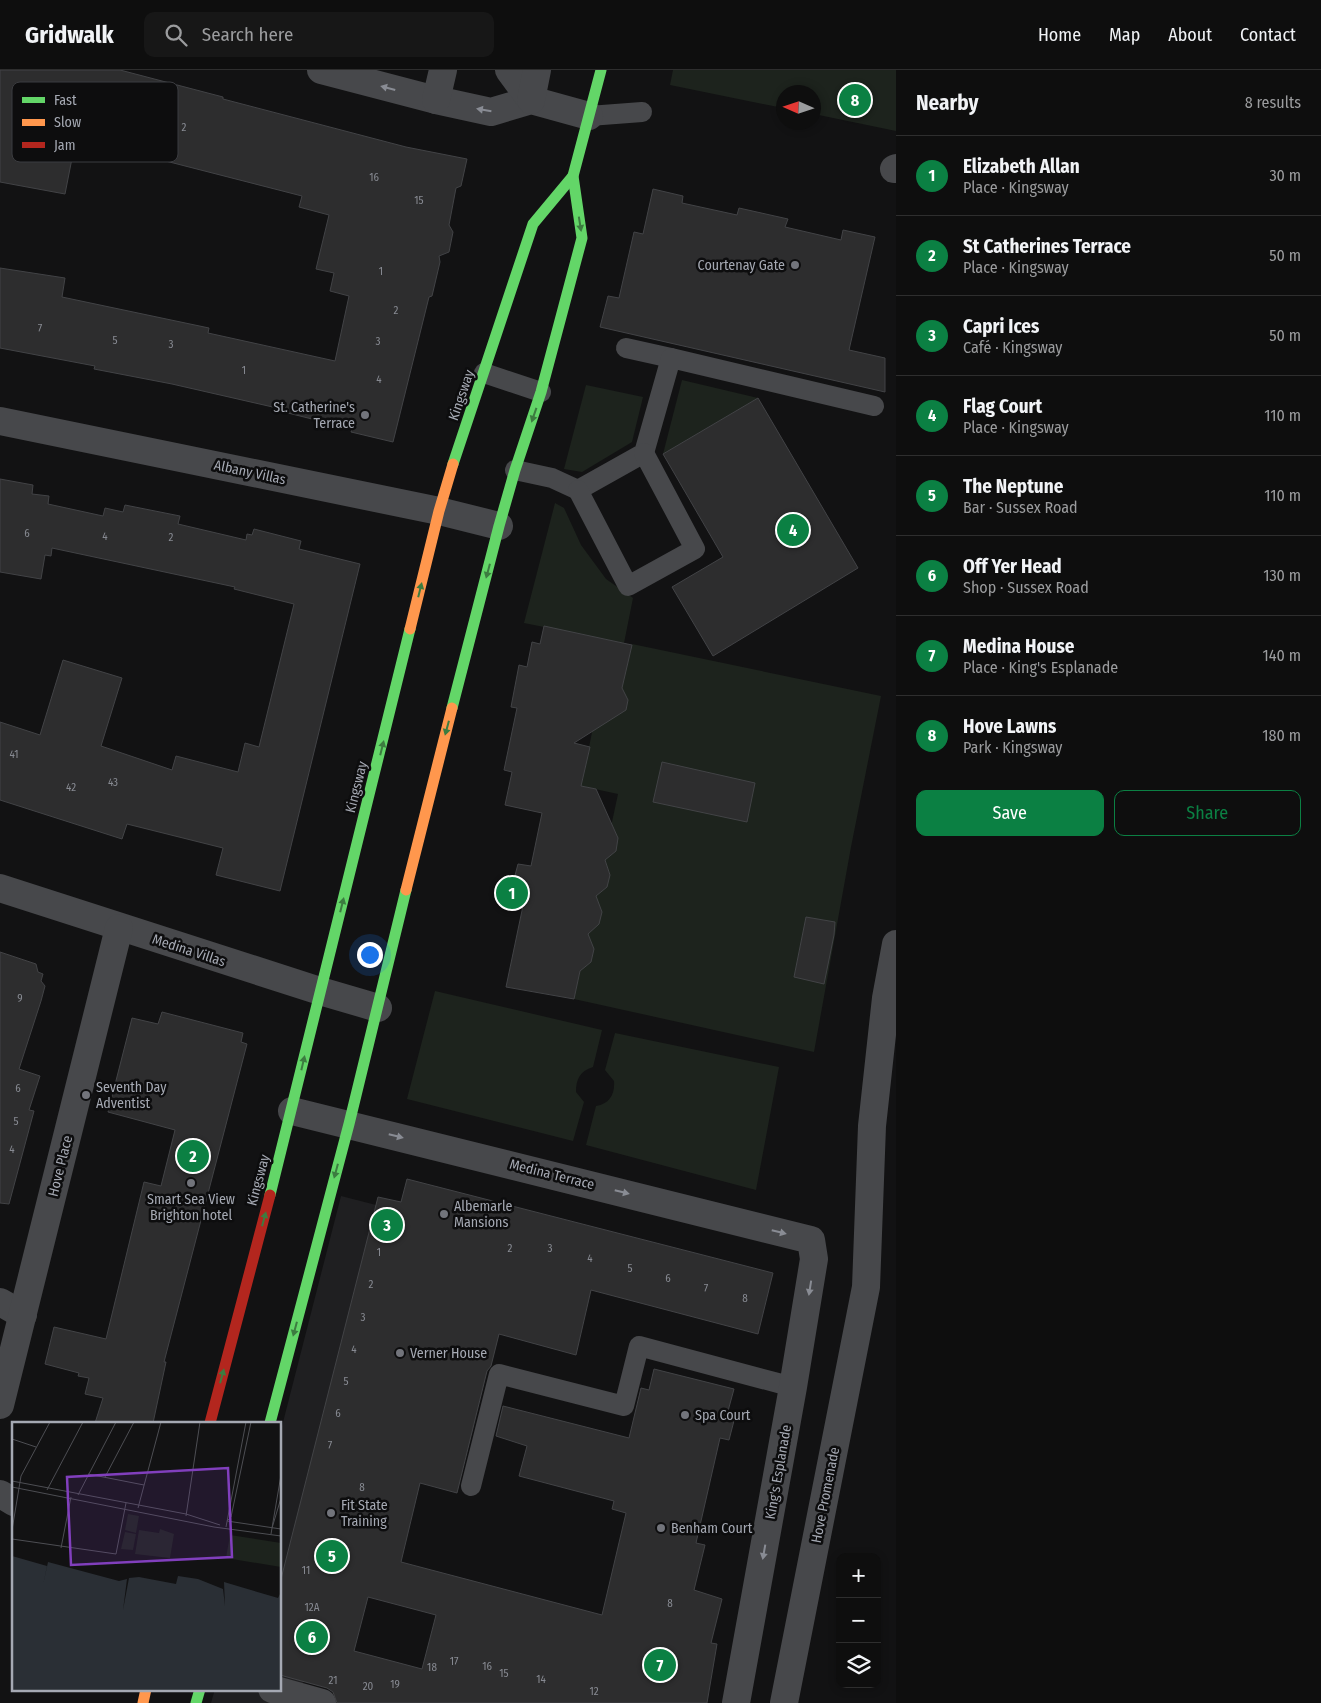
<!DOCTYPE html>
<meta charset="utf-8">
<style>
body{margin:0;font-family:"Fira Sans Condensed",sans-serif;background:#171717;color:#f1f3f6}
.controls{position:absolute;right:15px;bottom:15px;display:grid;overflow:hidden;border-radius:10px;box-shadow:0 2px 8px #0003}
.controls button{width:45px;height:45px;display:grid;place-items:center;padding:0;border:0;border-bottom:1px solid #2e2e2e;background:#0e0e0e;color:#f1f3f6;font:25px sans-serif}
.compass{position:absolute;left:776px;top:15px;width:45px;height:45px;border-radius:50%;background:#0e0e0e;box-shadow:0 2px 8px #0003;rotate:273deg}
.you{position:absolute;left:369px;top:884px;width:18px;height:18px;margin:-12px;border:4px solid #fff;border-radius:50%;background:#1a73e8;box-shadow:0 0 0 8px #1a73e833}
.badge{display:grid;place-items:center;width:32px;height:32px;border-radius:50%;background:#0b8043;color:#fff;font-size:16px;font-weight:700}
.pin{position:absolute;translate:-50% -50%;border:2px solid #fff;box-shadow:0 1px 5px #0006}
.list{margin:0;padding:0;list-style:none}
h2{display:flex;justify-content:space-between;align-items:center;height:65px;margin:0;padding:0 20px;font-size:21px}
h2 small{font-size:16px;font-weight:400;color:#9b9c9e}
.list li{display:grid;grid-template-columns:32px 1fr auto;gap:15px;align-items:center;box-sizing:border-box;height:80px;padding:0 20px;border-top:1px solid #2e2e2e}
.list b{display:block;font-size:19px;white-space:nowrap}
.list p{margin:0;font-size:16px;white-space:nowrap;color:#9b9c9e}
.list em{font-size:16px;font-style:normal;color:#9b9c9e}
.actions{display:flex;gap:10px;padding:15px 20px}
.actions a{flex:1;padding:11px 0;border:1px solid #0b8043;border-radius:10px;text-align:center;font-size:18px;color:#0b8043}
.actions .main{background:#0b8043;color:#fff}
.icon{flex:none;width:28px;height:28px;fill:none;stroke:currentColor;stroke-width:2;stroke-linecap:round;stroke-linejoin:round}
.map{position:relative;flex:none;width:896px;height:1633px;overflow:hidden}
header{display:flex;align-items:center;gap:30px;box-sizing:border-box;height:70px;padding:0 25px;background:#0e0e0e;border-bottom:1px solid #2e2e2e}
header strong{font-size:24px}
nav{display:flex;gap:28px;margin-inline-start:auto;font-size:18px}
.search{width:350px;height:45px;background:#171717;display:flex;align-items:center;gap:12px;box-sizing:border-box;padding:0 18px;border-radius:10px;color:#9b9c9e;font-size:19px}
main{display:flex}
aside{flex:1;background:#0e0e0e}
.map>svg:first-child{display:block}
</style>
<header>
<strong>Gridwalk</strong>
<div class="search"><svg class="icon" aria-label="search" viewBox="0 0 24 24"><circle cx="10" cy="10" r="6"/><path d="M15 15l6 6"/></svg>Search here</div>
<nav><a>Home</a><a>Map</a><a>About</a><a>Contact</a></nav>
</header>
<main>
<div class="map">
<svg width="896" height="1633" viewBox="0 0 896 1633">
<rect width="100%" height="100%" fill="#121213"/>
<polygon fill="#1f1f21" points="341,1126 423,1147 298,1633 211,1633 215,1619 280,1619 280,1364"/>
<g fill="#1d231d">
<polygon points="673,0 896,0 896,61 814,44 814,22 784,22 783,38 670,15"/>
<polygon points="682,310 758,328 663,384"/>
<polygon points="586,315 643,327 632,372 582,402 564,399"/>
<polygon points="555,433 564,438 581,475 606,509 633,528 624,573 524,553"/>
<polygon points="632,574 881,626 851,777 814,982 574,929 618,724 581,716 596,643"/>
<path d="M435,921L602,960L593,997C580,1001 576,1009 576,1022L584,1032L573,1071L407,1029Z"/>
<path d="M615,963L779,997L756,1120L586,1075L596,1036C610,1034 615,1024 614,1011L605,1000Z"/>
</g>
<g fill="#2d2d2e" stroke="#424346" fill-rule="evenodd">
<polygon points="0,0 120,0 223,27 223,29 406,77 467,89 461,116 456,118 449,155 453,162 449,182 439,186 440,192 432,226 429,227 393,372 351,362 352,359 276,340 277,338 172,314 94,299 95,296 0,278 0,198 65,208 62,227 209,258 208,263 335,291 349,226 330,221 334,203 316,199 329,145 299,137 302,126 76,68 65,124 0,112"/>
<polygon points="653,119 683,126 682,133 737,145 739,138 788,149 785,157 841,170 843,160 875,167 849,280 885,288 885,322 600,257 608,226 619,228 634,162 643,164"/>
<polygon points="758,328 858,498 713,586 672,517 723,487 663,384"/>
<polygon points="0,409 33,415 32,424 49,426 48,434 103,446 105,438 123,442 125,435 180,446 178,454 246,470 247,464 252,465 254,459 301,471 299,479 360,494 280,821 216,805 223,778 127,754 122,769 0,730 0,652 40,665 63,590 122,608 101,676 172,700 176,686 238,702 245,673 259,677 294,534 234,519 235,517 52,478 51,486 45,485 41,509 0,502"/>
<polygon points="544,556 632,575 622,618 628,630 626,640 574,673 590,677 581,716 596,719 618,768 616,781 605,790 610,805 607,817 596,826 602,842 599,854 588,864 594,879 591,892 580,901 574,929 506,917 524,831 511,828 513,813 518,794 531,796 542,743 505,735 512,702 504,700 517,638 511,637 519,595 527,597 532,572 540,574"/>
<polygon points="662,692 755,713 747,752 653,732"/>
<polygon points="806,847 835,852 834,865 824,914 794,907"/>
<polygon points="0,882 36,894 38,902 43,904 41,911 45,916 41,931 19,999 40,1006 29,1040 34,1041 9,1134 0,1133"/>
<polygon points="162,942 243,963 241,972 247,974 164,1292 166,1292 153,1353 95,1353 103,1328 85,1324 89,1308 78,1306 79,1303 45,1294 54,1257 106,1269 144,1112 161,1116 175,1060 108,1042 132,948 158,954"/>
<path d="M407,1109L773,1203L758,1264L591,1220L576,1285L499,1264L491,1296L487,1301L457,1423L420,1413L401,1492L602,1545L626,1443L612,1439L614,1431L519,1406L527,1376L496,1366L503,1336L629,1368L641,1318L649,1320L654,1299L734,1319L728,1341L736,1343L729,1370L720,1368L696,1473L705,1475L694,1520L722,1529L711,1573L717,1574L707,1633H337L333,1622L327,1618L280,1605V1513L378,1127L401,1132ZM368,1527L436,1545L422,1599L354,1581Z"/>
</g>
<g fill="none" stroke-linecap="round" stroke-linejoin="round">
<g stroke="#47484b" stroke-width="20">
<polyline points="589,46 642,42"/>
<polyline points="626,278 671,288"/>
<polyline points="484,303 541,322"/>
<polyline points="515,400 552,408 578,420 644,383 671,288 874,336"/>
<polyline points="578,420 628,516 695,479 644,383"/>
<polyline points="471,1416 499,1304 624,1336 639,1276 793,1317"/>
</g>
<g stroke="#47484b" stroke-width="28">
<polyline points="321,0 436,30 491,42 531,30 589,46"/>
<polyline points="509,0 531,30"/>
<polyline points="436,30 443,0"/>
<polyline points="531,30 537,0"/>
<polyline points="894,99 896,98"/>
<polyline points="0,351 439,441 499,456"/>
<polyline points="0,818 320,921 378,938"/>
<polyline points="292,1041 811,1170 814,1189 793,1317 736,1633"/>
<polyline points="0,1232 23,1245"/>
<polyline points="0,1335 119,858"/>
<polyline points="0,1424 14,1432"/>
<polyline points="272,1619 322,1633"/>
<polyline points="784,1633 866,1217 872,1056 886,928 896,874"/>
</g>
<g stroke="#63d668" stroke-width="11">
<polyline points="453,394 533,154 573,106"/>
<polyline points="452,638 499,456 515,400 541,322 582,168 573,106 601,0"/>
<polyline points="270,1125 410,559"/>
<polyline points="270,1353 349,1054 406,820"/>
<polyline points="196,1633 200,1619"/>
</g>
<g stroke="#ff974d" stroke-width="11">
<polyline points="410,559 439,441 453,394"/>
<polyline points="406,820 452,638"/>
<polyline points="143,1633 146,1619"/>
</g>
<polyline stroke="#b3261e" stroke-width="11" points="210,1353 270,1125"/>
</g>
<defs><path id="oneway-solid" d="M-6-.8H1V-3.2L6.5 0L1 3.2V.8H-6Z" transform="scale(1.25)"/></defs>
<g fill="#898c94">
<use href="#oneway-solid" transform="translate(388 18) rotate(-165)"/>
<use href="#oneway-solid" transform="translate(484 40) rotate(-170)"/>
<use href="#oneway-solid" transform="translate(396 1066) rotate(14)"/>
<use href="#oneway-solid" transform="translate(622 1122) rotate(14)"/>
<use href="#oneway-solid" transform="translate(779 1162) rotate(14)"/>
<use href="#oneway-solid" transform="translate(810 1218) rotate(99)"/>
<use href="#oneway-solid" transform="translate(764 1482) rotate(100)"/>
</g>
<g fill="#3c7c40">
<use href="#oneway-solid" transform="translate(580 154) rotate(81)"/>
<use href="#oneway-solid" transform="translate(534 345) rotate(109)"/>
<use href="#oneway-solid" transform="translate(488 501) rotate(105)"/>
<use href="#oneway-solid" transform="translate(420 520) rotate(-76)"/>
<use href="#oneway-solid" transform="translate(447 658) rotate(105)"/>
<use href="#oneway-solid" transform="translate(382 678) rotate(-76)"/>
<use href="#oneway-solid" transform="translate(342 835) rotate(-76)"/>
<use href="#oneway-solid" transform="translate(303 993) rotate(-77)"/>
<use href="#oneway-solid" transform="translate(336 1101) rotate(105)"/>
<use href="#oneway-solid" transform="translate(264 1149) rotate(-75)"/>
<use href="#oneway-solid" transform="translate(295 1259) rotate(105)"/>
<use href="#oneway-solid" transform="translate(222 1306) rotate(-75)"/>
</g>
<g fill="#72747b" stroke="#0d0d0e" stroke-width="2">
<circle cx="795" cy="195" r="5"/>
<circle cx="365" cy="345" r="5"/>
<circle cx="86" cy="1025" r="5"/>
<circle cx="191" cy="1113" r="5"/>
<circle cx="444" cy="1144" r="5"/>
<circle cx="400" cy="1283" r="5"/>
<circle cx="685" cy="1345" r="5"/>
<circle cx="331" cy="1443" r="5"/>
<circle cx="661" cy="1458" r="5"/>
</g>
<g text-anchor="middle" stroke-width="5" stroke-linejoin="round" paint-order="stroke">
<g font-size="11" fill="#878a92">
<text x="184" y="61">2</text>
<text x="374" y="111">16</text>
<text x="419" y="134">15</text>
<text x="381" y="205">1</text>
<text x="396" y="244">2</text>
<text x="40" y="262">7</text>
<text x="115" y="274">5</text>
<text x="378" y="275">3</text>
<text x="171" y="278">3</text>
<text x="244" y="304">1</text>
<text x="379" y="313">4</text>
<text x="27" y="467">6</text>
<text x="105" y="470">4</text>
<text x="171" y="471">2</text>
<text x="14" y="688">41</text>
<text x="113" y="716">43</text>
<text x="71" y="721">42</text>
<text x="20" y="932">9</text>
<text x="18" y="1022">6</text>
<text x="16" y="1055">5</text>
<text x="12" y="1083">4</text>
<text x="510" y="1182">2</text>
<text x="550" y="1182">3</text>
<text x="379" y="1186">1</text>
<text x="590" y="1192">4</text>
<text x="630" y="1202">5</text>
<text x="668" y="1212">6</text>
<text x="371" y="1218">2</text>
<text x="706" y="1222">7</text>
<text x="745" y="1232">8</text>
<text x="363" y="1251">3</text>
<text x="354" y="1283">4</text>
<text x="346" y="1315">5</text>
<text x="338" y="1347">6</text>
<text x="330" y="1379">7</text>
<text x="362" y="1421">8</text>
<text x="306" y="1504">11</text>
<text x="670" y="1537">8</text>
<text x="312" y="1541">12A</text>
<text x="454" y="1595">17</text>
<text x="487" y="1600">16</text>
<text x="432" y="1601">18</text>
<text x="504" y="1607">15</text>
<text x="541" y="1613">14</text>
<text x="333" y="1614">21</text>
<text x="395" y="1618">19</text>
<text x="368" y="1620">20</text>
<text x="594" y="1625">12</text>
</g>
<g font-size="14" fill="#a5a9b3" stroke="#0d0d0e" text-anchor="start">
<text x="785" y="200" text-anchor="end">Courtenay Gate</text>
<text x="355" y="342" text-anchor="end">St. Catherine's<tspan x="355" dy="16">Terrace</tspan></text>
<text x="96" y="1022">Seventh Day<tspan x="96" dy="16">Adventist</tspan></text>
<text x="191" y="1134" text-anchor="middle">Smart Sea View<tspan x="191" dy="16">Brighton hotel</tspan></text>
<text x="454" y="1141">Albemarle<tspan x="454" dy="16">Mansions</tspan></text>
<text x="410" y="1288">Verner House</text>
<text x="695" y="1350">Spa Court</text>
<text x="341" y="1440">Fit State<tspan x="341" dy="16">Training</tspan></text>
<text x="671" y="1463">Benham Court</text>
</g>
<g font-size="14" fill="#a5a9b3" stroke="#0d0d0e">
<text transform="translate(461 325) rotate(-71)" y="5">Kingsway</text>
<text transform="translate(250 402) rotate(12)" y="5">Albany Villas</text>
<text transform="translate(356 717) rotate(-76)" y="5">Kingsway</text>
<text transform="translate(189 880) rotate(18)" y="5">Medina Villas</text>
<text transform="translate(60 1096) rotate(-76)" y="5">Hove Place</text>
<text transform="translate(552 1104) rotate(14)" y="5">Medina Terrace</text>
<text transform="translate(258 1110) rotate(-75)" y="5">Kingsway</text>
<text transform="translate(778 1402) rotate(-80)" y="5">King's Esplanade</text>
<text transform="translate(825 1425) rotate(-79)" y="5">Hove Promenade</text>
</g>
</g>
<g transform="translate(12 1352)">
<rect width="269" height="269" fill="#121213"/>
<path d="M116,92L127,94L124,111L113,108ZM148,107L162,112L158,136L123,132L127,108L147,111ZM113,110L124,112L121,128L109,127ZM218,113L269,121V145L214,136Z" fill="#1d231d"/>
<path d="M0,134L35,144L31,163L36,140L107,159L115,157L111,188L117,156L127,155L164,162L166,154L186,157L211,167L213,184L212,160L266,176L269,170V269H0Z" fill="#2a2f35"/>
<path fill="none" stroke="#4d4e53" stroke-width="1" d="M0,17L24,25M76,52L132,63M93,55L122,0M0,59L174,92L208,103M0,65L202,105L269,114M35,68L71,0M66,73L104,0M126,86L149,0M174,94L188,0M215,99L219,95L239,0M215,99L269,107M214,105L234,0M260,106L269,76M0,108L9,54L38,0M259,112L269,53M0,117L104,132L114,81M49,126L59,75"/>
<path fill="#813fbd" fill-opacity="0.15" stroke="#813fbd" stroke-width="2.5" d="M216,46L220,135L59,143L55,55Z"/>
<rect width="269" height="269" fill="none" stroke="#a5a9b3" stroke-width="2.5"/>
</g>
<rect x="12" y="12" width="166" height="80" rx="8" fill="#0d0d0e" stroke="#3b3c40" stroke-width="1"/>
<rect x="22" y="27" width="23" height="6" fill="#63d668"/>
<rect x="22" y="49" width="23" height="7" fill="#ff974d"/>
<rect x="22" y="72" width="23" height="6" fill="#b3261e"/>
<g font-size="14" fill="#a5a9b3">
<text x="54" y="35">Fast</text>
<text x="54" y="57">Slow</text>
<text x="54" y="80">Jam</text>
</g>
</svg>
<div class="controls">
<button>+</button>
<button>−</button>
<button><svg class="icon" aria-label="layers" viewBox="0 0 24 24"><path d="M12 4l9 5-9 5-9-5zM3 14l9 5 9-5"/></svg></button>
</div>
<svg class="compass" viewBox="-18 -18 36 36"><path d="M0-13l5 13h-10z" fill="#e53935"/><path d="M0 13l5-13h-10z" fill="#9b9c9e"/></svg>
<div class="you"></div>
<div class="pin badge" style="left:512px;top:823px">1</div>
<div class="pin badge" style="left:193px;top:1086px">2</div>
<div class="pin badge" style="left:387px;top:1155px">3</div>
<div class="pin badge" style="left:793px;top:460px">4</div>
<div class="pin badge" style="left:332px;top:1486px">5</div>
<div class="pin badge" style="left:312px;top:1567px">6</div>
<div class="pin badge" style="left:660px;top:1595px">7</div>
<div class="pin badge" style="left:855px;top:30px">8</div>
</div>
<aside>
<h2>Nearby<small>8 results</small></h2>
<ul class="list">
<li><span class="badge">1</span><div><b>Elizabeth Allan</b><p>Place · Kingsway</p></div><em>30 m</em></li>
<li><span class="badge">2</span><div><b>St Catherines Terrace</b><p>Place · Kingsway</p></div><em>50 m</em></li>
<li><span class="badge">3</span><div><b>Capri Ices</b><p>Café · Kingsway</p></div><em>50 m</em></li>
<li><span class="badge">4</span><div><b>Flag Court</b><p>Place · Kingsway</p></div><em>110 m</em></li>
<li><span class="badge">5</span><div><b>The Neptune</b><p>Bar · Sussex Road</p></div><em>110 m</em></li>
<li><span class="badge">6</span><div><b>Off Yer Head</b><p>Shop · Sussex Road</p></div><em>130 m</em></li>
<li><span class="badge">7</span><div><b>Medina House</b><p>Place · King's Esplanade</p></div><em>140 m</em></li>
<li><span class="badge">8</span><div><b>Hove Lawns</b><p>Park · Kingsway</p></div><em>180 m</em></li>
</ul>
<div class="actions"><a class="main">Save</a><a>Share</a></div>
</aside>
</main>
